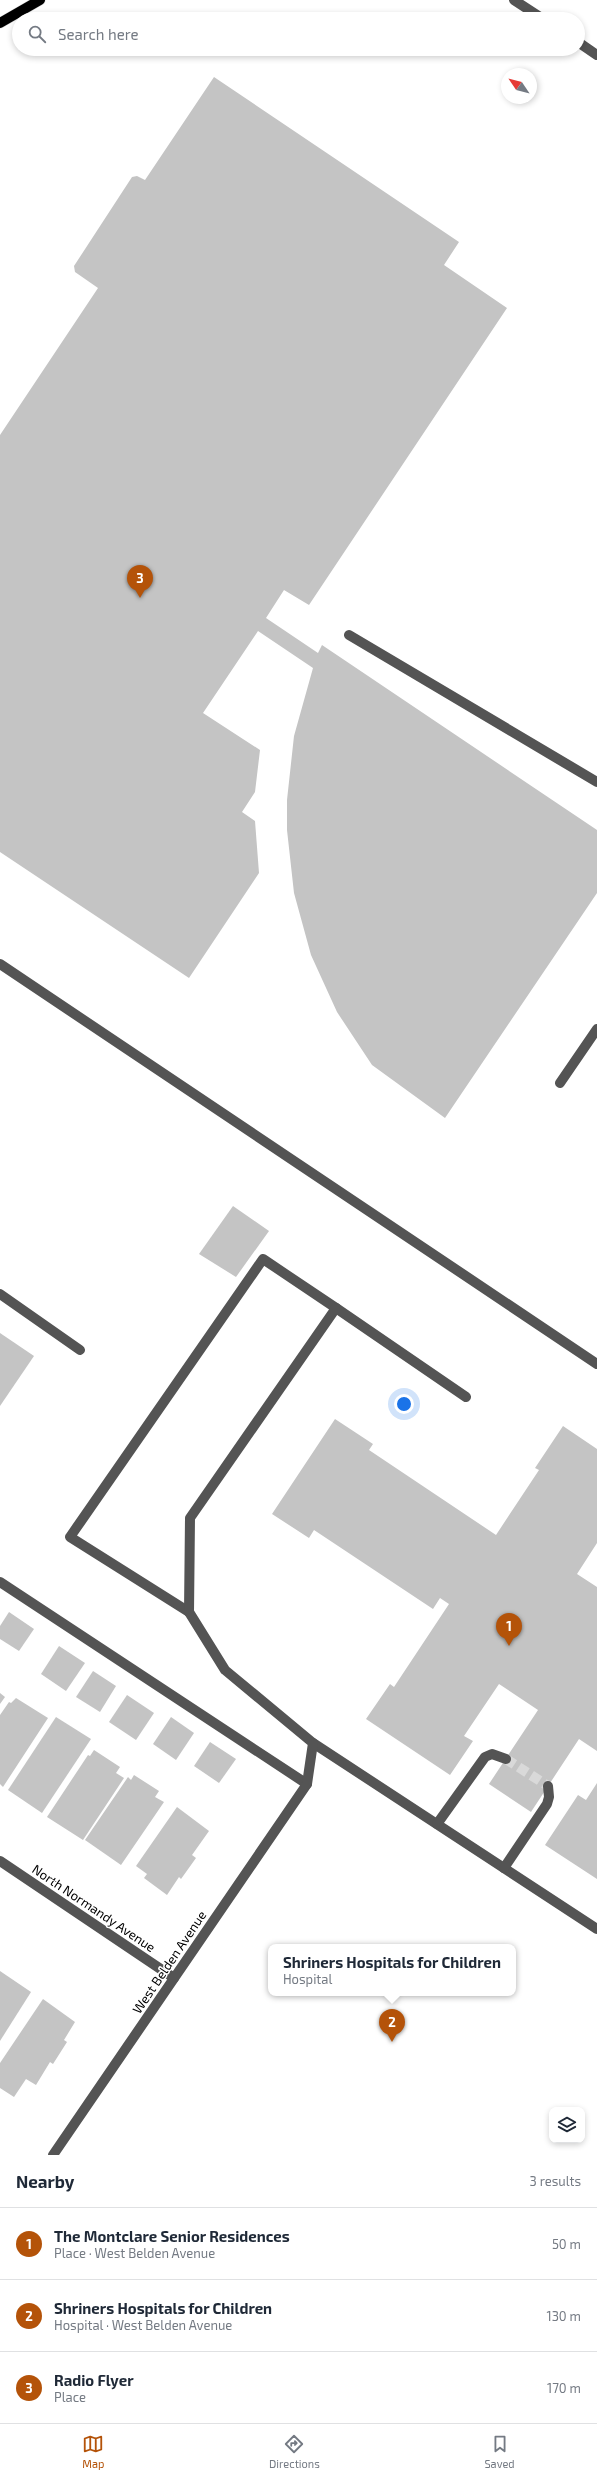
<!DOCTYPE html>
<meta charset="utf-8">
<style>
body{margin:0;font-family:"Exo 2",sans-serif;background:#f6f6f7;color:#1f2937}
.controls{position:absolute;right:12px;bottom:12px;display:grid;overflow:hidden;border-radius:8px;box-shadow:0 2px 6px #0003}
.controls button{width:36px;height:36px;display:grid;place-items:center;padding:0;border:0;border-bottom:1px solid #e0e1e3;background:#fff;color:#1f2937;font:20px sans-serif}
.compass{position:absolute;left:501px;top:68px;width:36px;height:36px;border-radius:50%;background:#fff;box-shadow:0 2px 6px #0003;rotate:305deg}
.you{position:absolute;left:404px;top:1404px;width:14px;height:14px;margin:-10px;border:3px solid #fff;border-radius:50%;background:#1a73e8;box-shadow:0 0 0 6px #1a73e833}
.badge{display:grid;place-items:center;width:26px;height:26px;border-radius:50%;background:#b45309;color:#fff;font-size:13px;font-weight:700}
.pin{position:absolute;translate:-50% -33px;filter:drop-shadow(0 1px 2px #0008)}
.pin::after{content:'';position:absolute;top:21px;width:14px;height:12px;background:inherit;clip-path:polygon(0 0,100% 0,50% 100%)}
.popup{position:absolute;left:268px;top:1944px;width:248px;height:52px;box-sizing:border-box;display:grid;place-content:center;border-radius:8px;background:#fff;filter:drop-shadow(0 1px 3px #0005);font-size:13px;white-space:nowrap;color:#747a83}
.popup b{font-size:15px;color:#1f2937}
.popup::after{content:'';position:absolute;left:50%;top:100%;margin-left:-8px;border:8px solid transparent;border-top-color:#fff}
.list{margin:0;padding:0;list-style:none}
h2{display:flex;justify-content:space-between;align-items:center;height:52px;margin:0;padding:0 16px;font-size:17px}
h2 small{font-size:13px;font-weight:400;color:#747a83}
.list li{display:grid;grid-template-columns:26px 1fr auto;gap:12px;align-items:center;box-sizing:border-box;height:72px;padding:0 16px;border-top:1px solid #e0e1e3}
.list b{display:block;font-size:15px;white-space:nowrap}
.list p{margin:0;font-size:13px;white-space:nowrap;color:#747a83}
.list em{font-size:13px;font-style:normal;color:#747a83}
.icon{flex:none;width:22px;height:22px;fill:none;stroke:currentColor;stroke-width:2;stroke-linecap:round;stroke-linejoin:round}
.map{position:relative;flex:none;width:597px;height:2155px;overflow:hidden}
.search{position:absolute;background:#fff;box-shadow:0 2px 6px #0003;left:12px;right:12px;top:12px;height:44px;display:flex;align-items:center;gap:10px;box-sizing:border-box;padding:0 14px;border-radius:22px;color:#747a83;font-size:15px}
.sheet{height:268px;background:#fff}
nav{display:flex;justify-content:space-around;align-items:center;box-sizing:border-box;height:56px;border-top:1px solid #e0e1e3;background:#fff;font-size:11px;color:#747a83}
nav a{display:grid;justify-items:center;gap:2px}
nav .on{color:#b45309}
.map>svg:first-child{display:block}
</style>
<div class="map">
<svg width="597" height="2155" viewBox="0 0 597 2155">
<rect width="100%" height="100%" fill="#fff"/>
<g fill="#c4c4c4">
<polygon points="214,77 459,242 444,265 507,308 309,605 284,590 266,618 318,653 322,645 597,830 597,893 445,1118 372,1065 337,1012 311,955 294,893 287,830 287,800 294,736 313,668 258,631 203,713 260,750 255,792 242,812 255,821 259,873 189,978 0,852 0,435 98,288 75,272 74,266 132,177 137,176 145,180"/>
<polygon points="233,1206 269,1231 236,1277 199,1254"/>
<polygon points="0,1333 34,1356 0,1406"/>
<polygon points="335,1419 373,1444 369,1450 496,1535 539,1470 535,1468 563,1426 597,1449 597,1543 577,1574 597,1587 597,1751 579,1739 531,1812 489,1784 538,1710 499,1684 464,1736 473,1741 450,1775 366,1719 390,1684 394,1687 449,1604 440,1598 433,1609 314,1530 309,1538 272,1514"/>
<polygon points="9,1612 34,1629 19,1651 0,1639 0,1626"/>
<polygon points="59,1646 85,1663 66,1691 41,1674"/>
<polygon points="93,1671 116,1686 100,1712 76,1697"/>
<polygon points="0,1693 5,1697 0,1704"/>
<polygon points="127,1695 154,1713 136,1740 109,1722"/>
<polygon points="16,1698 48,1718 3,1787 0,1784 0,1715 9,1702 11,1703"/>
<polygon points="56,1717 91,1739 42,1813 8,1790"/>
<polygon points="171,1717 194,1733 176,1760 153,1744"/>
<polygon points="210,1742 236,1759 219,1783 194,1766"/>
<polygon points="94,1750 120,1767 116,1773 124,1778 83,1840 47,1817 88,1755 90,1756"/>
<polygon points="134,1775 159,1791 155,1797 164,1802 121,1865 85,1840 128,1777 131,1780"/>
<polygon points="597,1783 597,1879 545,1845 578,1795 586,1800"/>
<polygon points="177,1807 209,1831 192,1855 196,1858 181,1879 179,1877 167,1895 144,1878 147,1874 136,1866"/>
<polygon points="0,1971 31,1992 0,2041"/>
<polygon points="43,1999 75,2022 64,2040 67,2042 53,2064 50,2062 36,2085 26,2079 14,2097 0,2088 0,2063"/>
</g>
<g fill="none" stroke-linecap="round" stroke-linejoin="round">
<polyline stroke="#d9d9d9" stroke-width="10" stroke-dasharray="10 5" stroke-linecap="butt" points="506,1759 548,1786"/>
<defs>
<polyline id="major" points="0,23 40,0"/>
</defs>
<use href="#major" stroke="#dbdbdb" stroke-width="11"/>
<g stroke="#545454" stroke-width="10">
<polyline points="514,0 543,19"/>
<polyline points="578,42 597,55"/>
<polyline points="349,635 597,782"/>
<polyline points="0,964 597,1364"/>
<polyline points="560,1083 597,1029"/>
<polyline points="0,1294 80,1350"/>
<polyline points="0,1582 307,1784"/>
<polyline points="189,1612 70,1537 263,1259 336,1308"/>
<polyline points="313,1743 597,1929"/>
<polyline points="437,1824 485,1757 492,1754 506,1759"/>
<polyline points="0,1861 174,1978"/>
<polyline points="504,1868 547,1804 549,1797 548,1786"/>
<polyline points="53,2155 307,1784 313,1743 225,1670 189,1612 190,1518 336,1308 466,1397"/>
</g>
<use href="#major" stroke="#000" stroke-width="10"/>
</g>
<g text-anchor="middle" stroke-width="3" stroke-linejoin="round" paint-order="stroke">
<g font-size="13" fill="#000" stroke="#fff">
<text transform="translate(94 1908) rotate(34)" y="5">North Normandy Avenue</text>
<text transform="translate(169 1962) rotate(-56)" y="5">West Belden Avenue</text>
</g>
</g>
</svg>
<div class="controls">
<button><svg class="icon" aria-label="layers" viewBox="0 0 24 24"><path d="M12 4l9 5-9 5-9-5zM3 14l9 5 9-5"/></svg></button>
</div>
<svg class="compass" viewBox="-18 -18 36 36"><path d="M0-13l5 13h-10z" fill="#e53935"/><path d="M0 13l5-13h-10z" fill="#747a83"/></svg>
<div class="you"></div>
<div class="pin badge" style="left:509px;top:1646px">1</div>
<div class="pin badge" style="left:392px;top:2042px">2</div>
<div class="popup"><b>Shriners Hospitals for Children</b>Hospital</div>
<div class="pin badge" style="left:140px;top:598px">3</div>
<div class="search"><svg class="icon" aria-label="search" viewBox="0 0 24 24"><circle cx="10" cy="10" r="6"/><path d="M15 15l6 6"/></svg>Search here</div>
</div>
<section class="sheet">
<h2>Nearby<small>3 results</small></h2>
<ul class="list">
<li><span class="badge">1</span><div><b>The Montclare Senior Residences</b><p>Place · West Belden Avenue</p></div><em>50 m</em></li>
<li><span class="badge">2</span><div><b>Shriners Hospitals for Children</b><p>Hospital · West Belden Avenue</p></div><em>130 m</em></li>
<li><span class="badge">3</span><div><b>Radio Flyer</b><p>Place</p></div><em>170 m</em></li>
</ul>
</section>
<nav>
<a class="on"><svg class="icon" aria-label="map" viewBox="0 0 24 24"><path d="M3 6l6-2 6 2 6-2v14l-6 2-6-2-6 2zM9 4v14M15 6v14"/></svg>Map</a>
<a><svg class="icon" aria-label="directions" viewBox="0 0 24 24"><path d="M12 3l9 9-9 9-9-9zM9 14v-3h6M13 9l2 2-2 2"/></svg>Directions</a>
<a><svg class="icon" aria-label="saved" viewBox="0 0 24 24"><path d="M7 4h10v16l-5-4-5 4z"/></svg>Saved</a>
</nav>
